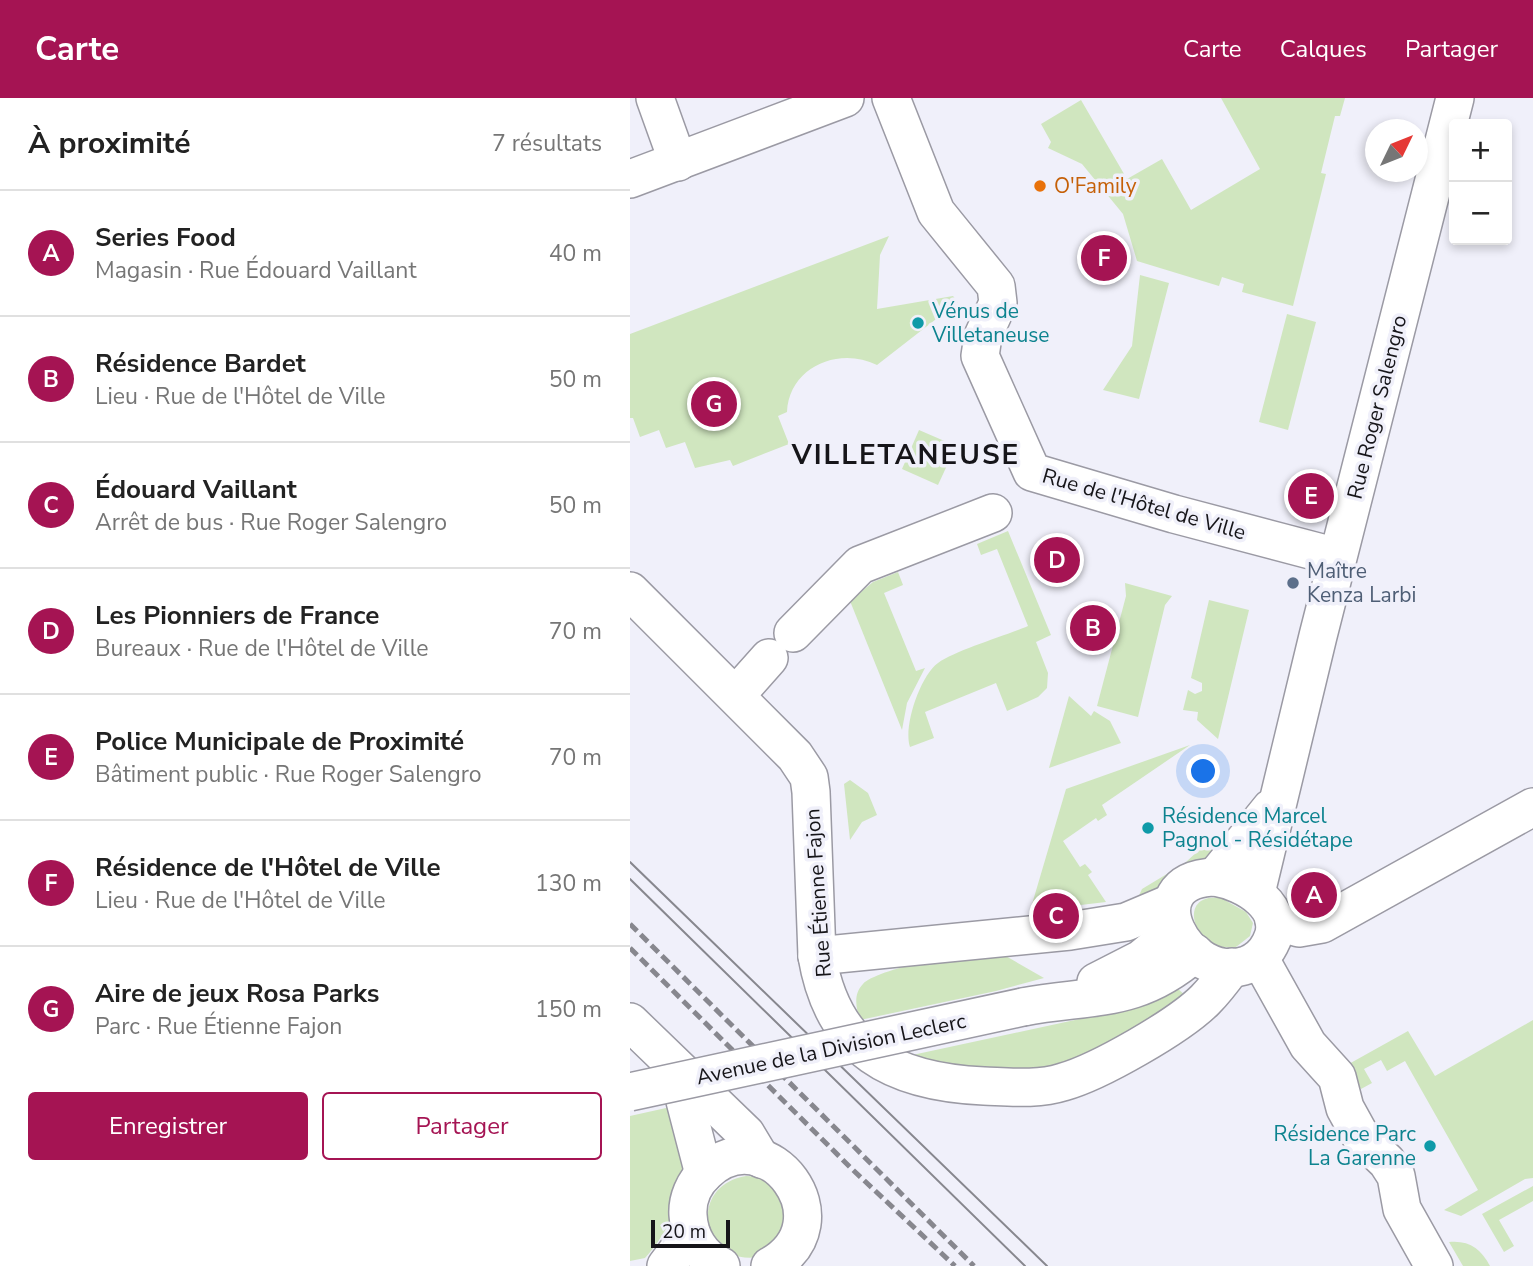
<!DOCTYPE html>
<html lang="fr">
<meta charset="utf-8">
<style>
body{margin:0;font-family:"Nunito Sans",sans-serif;background:#f2f2f2;color:#222}
.controls{position:absolute;right:21px;top:21px;display:grid;overflow:hidden;border-radius:7px;box-shadow:0 4px 10px #0003}
.controls button{width:63px;height:63px;display:grid;place-items:center;padding:0;border:0;border-bottom:2px solid #e0e0e0;background:#fff;color:#222;font:35px sans-serif}
.compass{position:absolute;left:735px;top:21px;width:63px;height:63px;border-radius:50%;background:#fff;box-shadow:0 4px 10px #0003;rotate:47deg}
.scale{position:absolute;left:21px;bottom:18px;width:79px;box-sizing:border-box;padding-left:7px;border:4px solid #161519;border-top:0;font-size:19px;line-height:24px;white-space:nowrap;color:#161519;-webkit-text-stroke:5px #f0f0fa;paint-order:stroke}
.you{position:absolute;left:574px;top:674px;width:24px;height:24px;margin:-18px;border:5px solid #fff;border-radius:50%;background:#1a73e8;box-shadow:0 0 0 10px #1a73e833}
.badge{display:grid;place-items:center;width:46px;height:46px;border-radius:50%;background:#a51453;color:#fff;font-size:23px;font-weight:700}
.pin{position:absolute;translate:-50% -50%;border:4px solid #fff;box-shadow:0 2px 7px #0006}
.list{margin:0;padding:0;list-style:none}
h2{display:flex;justify-content:space-between;align-items:center;height:91px;margin:0;padding:0 28px;font-size:30px}
h2 small{font-size:23px;font-weight:400;color:#767676}
.list li{display:grid;grid-template-columns:46px 1fr auto;gap:21px;align-items:center;box-sizing:border-box;height:126px;padding:0 28px;border-top:2px solid #e0e0e0}
.list b{display:block;font-size:26px;white-space:nowrap}
.list p{margin:0;font-size:23px;white-space:nowrap;color:#767676}
.list em{font-size:23px;font-style:normal;color:#767676}
.actions{display:flex;gap:14px;padding:21px 28px}
.actions a{flex:1;padding:16px 0;border:2px solid #a51453;border-radius:7px;text-align:center;font-size:24px;color:#a51453}
.actions .main{background:#a51453;color:#fff}
.map{position:relative;flex:none;width:903px;height:1168px;overflow:hidden}
header{display:flex;align-items:center;gap:42px;box-sizing:border-box;height:98px;padding:0 35px;background:#a51453;color:#fff}
header strong{font-size:33px}
nav{display:flex;gap:38px;margin-inline-start:auto;font-size:24px}
main{display:flex}
aside{flex:1;background:#fff}
.map>svg:first-child{display:block}
</style>
<header>
<strong>Carte</strong>
<nav><a>Carte</a><a>Calques</a><a>Partager</a></nav>
</header>
<main>
<aside>
<h2>À proximité<small>7 résultats</small></h2>
<ul class="list">
<li><span class="badge">A</span><div><b>Series Food</b><p>Magasin · Rue Édouard Vaillant</p></div><em>40 m</em></li>
<li><span class="badge">B</span><div><b>Résidence Bardet</b><p>Lieu · Rue de l'Hôtel de Ville</p></div><em>50 m</em></li>
<li><span class="badge">C</span><div><b>Édouard Vaillant</b><p>Arrêt de bus · Rue Roger Salengro</p></div><em>50 m</em></li>
<li><span class="badge">D</span><div><b>Les Pionniers de France</b><p>Bureaux · Rue de l'Hôtel de Ville</p></div><em>70 m</em></li>
<li><span class="badge">E</span><div><b>Police Municipale de Proximité</b><p>Bâtiment public · Rue Roger Salengro</p></div><em>70 m</em></li>
<li><span class="badge">F</span><div><b>Résidence de l'Hôtel de Ville</b><p>Lieu · Rue de l'Hôtel de Ville</p></div><em>130 m</em></li>
<li><span class="badge">G</span><div><b>Aire de jeux Rosa Parks</b><p>Parc · Rue Étienne Fajon</p></div><em>150 m</em></li>
</ul>
<div class="actions"><a class="main">Enregistrer</a><a>Partager</a></div>
</aside>
<div class="map">
<svg width="903" height="1168" viewBox="0 0 903 1168">
<rect width="100%" height="100%" fill="#f0f0fa"/>
<g fill="#d0e6bf">
<polygon points="591,0 715,0 710,18 705,18 691,75 696,76 663,208 612,194 614,186 592,179 589,188 507,163 493,116 452,66 418,50 421,44 411,26 451,2 497,81 532,61 561,112 630,71"/>
<path d="M259,138L250,157L247,211L323,198L328,204L247,267C209,248 159,269 157,314L148,318L159,346L103,368L100,362L65,370L55,344L36,350L29,332L10,339L3,320H0V236Z"/>
<polygon points="510,177 539,185 509,301 473,292 502,248"/>
<polygon points="657,216 686,224 658,332 629,324"/>
<polygon points="289,332 326,348 308,387 272,371"/>
<path d="M378,433L421,537L406,544L418,575L417,590L408,599L377,613L366,585L295,614L304,640L280,649C273,629 290,578 308,565C326,552 375,538 398,528L367,451L351,457L347,446Z"/>
<polygon points="268,474 273,487 254,495 286,573 295,570 277,605 272,632 220,503 243,484"/>
<polygon points="495,485 542,498 535,507 508,619 467,608 496,498"/>
<polygon points="579,502 619,512 588,641 567,622 568,614 553,612 558,592 565,596 572,593 572,585 561,580"/>
<polygon points="439,598 461,618 464,613 480,623 491,645 419,670"/>
<polygon points="560,647 472,707 477,717 468,723 466,720 433,743 450,769 455,766 462,774 458,777 476,804 400,813 436,691"/>
<polygon points="220,682 238,695 247,717 232,724 220,742 214,686"/>
<polygon points="592,746 598,749 505,806 512,791 555,765 570,751"/>
<path d="M591,800L616,814L623,825L620,838L606,849C564,856 544,794 591,800Z"/>
<path d="M360,849L414,880L366,893L230,922C226,910 223,896 233,886C246,871 337,854 360,849Z"/>
<polygon points="548,891 561,902 462,961 387,977 273,959 482,914"/>
<polygon points="903,922 903,1080 895,1081 831,1118 814,1112 848,1092 775,963 757,973 751,962 734,971 742,985 731,991 717,967 778,933 805,978"/>
<path d="M45,1008C48,1025 54,1044 54,1061C56,1097 38,1135 15,1160L0,1163V1018Z"/>
<path d="M116,1078C147,1078 151,1102 159,1126L128,1159C72,1168 56,1088 116,1078Z"/>
<polygon points="903,1088 903,1103 869,1122 884,1148 874,1154 852,1116"/>
<path d="M819,1144C839,1142 851,1151 860,1168H833Z"/>
</g>
<g fill="none" stroke-linecap="round" stroke-linejoin="round">
<defs>
<g id="minor">
<polyline points="25,0 48,64"/>
<polyline points="261,0 306,114 366,188 368,205 353,238 350,258 402,374 544,416 707,459"/>
<polyline points="0,81 215,0"/>
<path d="M0,493L165,658L179,679L181,694L187,858C203,953 263,984 354,988C380,989 408,992 433,984C469,974 549,928 575,902C585,892 594,880 602,869"/>
<polyline points="163,535 230,467 363,415"/>
<polyline points="106,597 139,560"/>
<path d="M585,779C615,784 660,810 640,846C635,856 627,863 617,867C556,888 500,782 585,779Z"/>
<polyline points="585,779 641,710"/>
<polyline points="626,795 688,538 825,0"/>
<polyline points="644,823 669,830 692,826 903,709"/>
<polyline points="187,858 440,833 496,824 541,805"/>
<polyline points="630,861 678,947 707,979 715,1010 731,1039 757,1064 766,1078 772,1111 804,1168"/>
<polyline points="466,884 511,861 545,833"/>
<path d="M393,909C463,896 506,906 565,855"/>
<polyline points="0,924 116,1036 131,1061"/>
<polyline points="47,972 74,1076"/>
<polyline points="36,1168 61,1135"/>
<path d="M91,1168C71,1159 59,1139 58,1117C57,1101 64,1085 76,1074C137,1016 219,1124 140,1168"/>
</g>
</defs>
<use href="#minor" stroke="#9b9aa4" stroke-width="40"/>
<use href="#minor" stroke="#fff" stroke-width="37"/>
<g stroke="#87878e" stroke-width="2">
<polyline points="0,764 417,1168"/>
<polyline points="0,781 395,1168"/>
</g>
<g stroke="#87878e" stroke-width="5" stroke-dasharray="10 5" stroke-linecap="butt">
<polyline points="0,826 344,1168"/>
<polyline points="0,850 222,1071 325,1168"/>
</g>
<defs>
<polyline id="minor-bridge" points="0,994 393,909"/>
</defs>
<use href="#minor-bridge" stroke="#9b9aa4" stroke-width="40" stroke-linecap="butt"/>
<use href="#minor-bridge" stroke="#fff" stroke-width="37"/>
</g>
<circle fill="#e8710a" stroke="#f0f0fa" stroke-width="2.5" cx="410" cy="88" r="7"/>
<g fill="#0f9aa8" stroke="#f0f0fa" stroke-width="2.5">
<circle cx="288" cy="225" r="7"/>
<circle cx="518" cy="730" r="7"/>
<circle cx="800" cy="1048" r="7"/>
</g>
<circle fill="#5c6f8a" stroke="#f0f0fa" stroke-width="2.5" cx="663" cy="485" r="7"/>
<g text-anchor="middle" stroke-width="7" stroke-linejoin="round" paint-order="stroke">
<g font-size="21" fill="#c56008" stroke="#f0f0fa" text-anchor="start">
<text x="424" y="95">O'Family</text>
</g>
<g font-size="21" fill="#0d838f" stroke="#f0f0fa" text-anchor="start">
<text x="302" y="220">Vénus de<tspan x="302" dy="24">Villetaneuse</tspan></text>
<text x="532" y="725">Résidence Marcel<tspan x="532" dy="24">Pagnol - Résidétape</tspan></text>
<text x="786" y="1043" text-anchor="end">Résidence Parc<tspan x="786" dy="24">La Garenne</tspan></text>
</g>
<g font-size="21" fill="#161519" stroke="#f0f0fa">
<text transform="translate(747 309) rotate(-76)" y="7">Rue Roger Salengro</text>
<text transform="translate(514 406) rotate(16)" y="7">Rue de l'Hôtel de Ville</text>
<text transform="translate(188 795) rotate(-94)" y="7">Rue Étienne Fajon</text>
<text transform="translate(201 951) rotate(-12)" y="7">Avenue de la Division Leclerc</text>
</g>
<g font-size="21" fill="#4e5e75" stroke="#f0f0fa" text-anchor="start">
<text x="677" y="480">Maître<tspan x="677" dy="24">Kenza Larbi</tspan></text>
</g>
<g font-size="28" font-weight="bold" letter-spacing="2" fill="#161519" stroke="#f0f0fa">
<text x="276" y="366">VILLETANEUSE</text>
</g>
</g>
</svg>
<div class="controls">
<button>+</button>
<button>−</button>
</div>
<svg class="compass" viewBox="-18 -18 36 36"><path d="M0-13l5 13h-10z" fill="#e53935"/><path d="M0 13l5-13h-10z" fill="#767676"/></svg>
<div class="scale">20 m</div>
<div class="you"></div>
<div class="pin badge" style="left:684px;top:797px">A</div>
<div class="pin badge" style="left:463px;top:530px">B</div>
<div class="pin badge" style="left:426px;top:818px">C</div>
<div class="pin badge" style="left:427px;top:462px">D</div>
<div class="pin badge" style="left:681px;top:398px">E</div>
<div class="pin badge" style="left:474px;top:160px">F</div>
<div class="pin badge" style="left:84px;top:306px">G</div>
</div>
</main>
